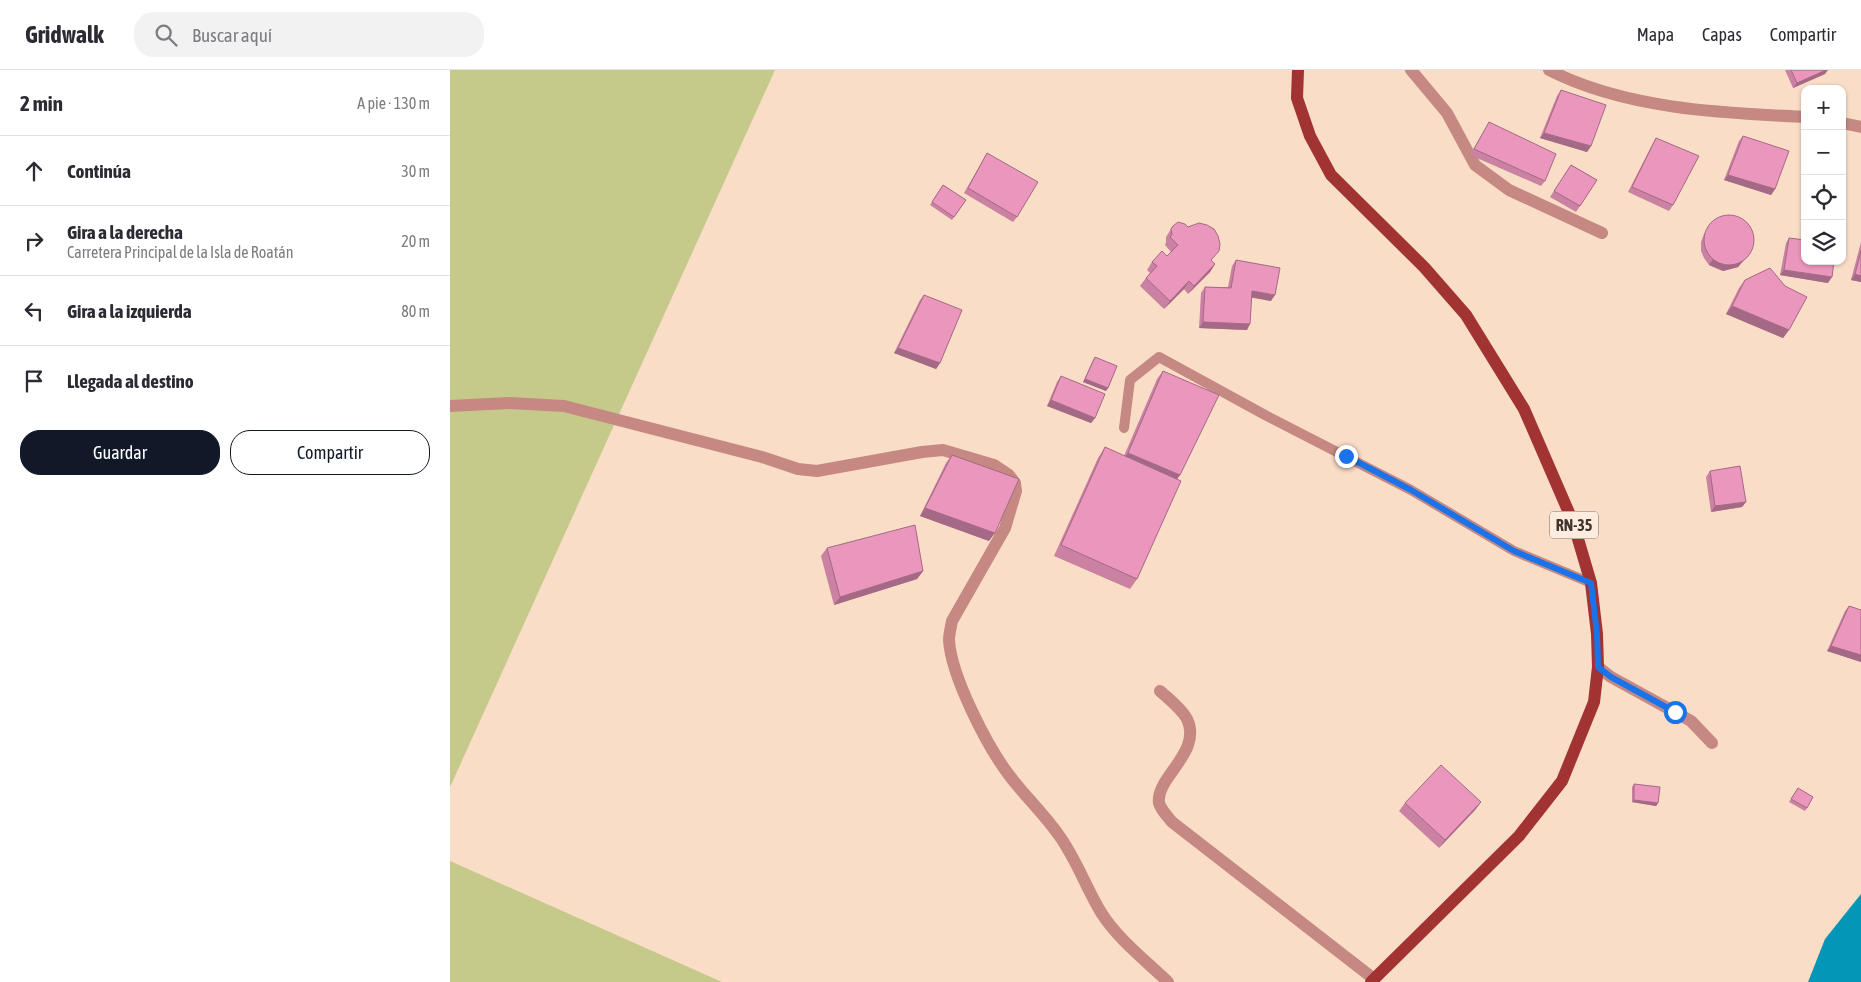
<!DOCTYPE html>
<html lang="es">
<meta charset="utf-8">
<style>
body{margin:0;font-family:"Asap Condensed",sans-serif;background:#f2f2f3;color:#2b2b33}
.controls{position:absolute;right:15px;top:15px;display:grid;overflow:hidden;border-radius:10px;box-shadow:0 1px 4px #0004}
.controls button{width:45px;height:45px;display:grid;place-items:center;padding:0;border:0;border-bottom:1px solid #e1e1e2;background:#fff;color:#2b2b33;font:25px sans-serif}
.stop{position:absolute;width:15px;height:15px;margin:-11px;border:4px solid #1a73e8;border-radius:50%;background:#fff}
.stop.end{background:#1a73e8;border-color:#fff;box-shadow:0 1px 5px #0008}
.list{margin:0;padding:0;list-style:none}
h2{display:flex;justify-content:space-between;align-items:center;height:65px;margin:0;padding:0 20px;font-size:21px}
h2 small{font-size:16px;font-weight:400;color:#7c7c81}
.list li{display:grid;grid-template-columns:32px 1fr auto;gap:15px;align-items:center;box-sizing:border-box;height:70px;padding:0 20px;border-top:1px solid #e1e1e2}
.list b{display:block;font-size:19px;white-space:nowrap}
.list p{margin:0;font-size:16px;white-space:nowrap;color:#7c7c81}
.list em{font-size:16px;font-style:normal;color:#7c7c81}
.actions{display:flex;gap:10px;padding:15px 20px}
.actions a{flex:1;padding:11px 0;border:1px solid #111827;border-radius:20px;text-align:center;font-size:18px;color:#111827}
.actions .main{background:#111827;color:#fff}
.icon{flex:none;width:28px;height:28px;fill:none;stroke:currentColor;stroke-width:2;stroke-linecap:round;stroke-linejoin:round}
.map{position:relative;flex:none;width:1411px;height:912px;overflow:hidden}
header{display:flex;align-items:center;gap:30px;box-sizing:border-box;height:70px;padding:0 25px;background:#fff;border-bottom:1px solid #e1e1e2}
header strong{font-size:24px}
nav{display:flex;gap:28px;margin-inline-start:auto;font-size:18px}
.search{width:350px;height:45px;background:#f2f2f3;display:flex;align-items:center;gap:12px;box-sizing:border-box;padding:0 18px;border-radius:20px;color:#7c7c81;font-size:19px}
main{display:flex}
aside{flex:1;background:#fff}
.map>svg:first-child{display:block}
</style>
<header>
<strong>Gridwalk</strong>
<div class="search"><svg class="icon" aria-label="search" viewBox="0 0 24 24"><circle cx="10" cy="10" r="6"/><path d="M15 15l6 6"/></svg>Buscar aquí</div>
<nav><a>Mapa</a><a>Capas</a><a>Compartir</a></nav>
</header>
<main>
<aside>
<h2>2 min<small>A pie · 130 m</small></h2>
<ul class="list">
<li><svg class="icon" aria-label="ahead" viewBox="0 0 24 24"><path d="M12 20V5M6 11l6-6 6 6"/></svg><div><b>Continúa</b></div><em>30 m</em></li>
<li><svg class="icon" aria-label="right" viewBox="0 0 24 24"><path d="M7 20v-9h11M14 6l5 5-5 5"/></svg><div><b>Gira a la derecha</b><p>Carretera Principal de la Isla de Roatán</p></div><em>20 m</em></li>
<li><svg class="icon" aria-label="left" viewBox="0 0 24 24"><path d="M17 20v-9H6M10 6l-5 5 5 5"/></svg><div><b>Gira a la izquierda</b></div><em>80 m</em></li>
<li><svg class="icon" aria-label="arrive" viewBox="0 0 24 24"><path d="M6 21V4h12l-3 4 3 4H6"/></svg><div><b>Llegada al destino</b></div></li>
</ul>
<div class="actions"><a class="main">Guardar</a><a>Compartir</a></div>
</aside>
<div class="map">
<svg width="1411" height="912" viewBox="0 0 1411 912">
<rect width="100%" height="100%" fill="#f9ddc7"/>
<g fill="#c5c989">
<polygon points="0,0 325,0 0,717"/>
<polygon points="0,791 272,912 0,912"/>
</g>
<polygon fill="#0496b6" points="1411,824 1411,912 1358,912 1375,869"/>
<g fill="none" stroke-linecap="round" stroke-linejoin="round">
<polyline stroke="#c68883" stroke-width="10" points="674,358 680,310 709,287 815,345 961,420 1064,481 1141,513"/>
<g stroke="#c68883" stroke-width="12">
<polyline points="961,0 997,43 1025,95 1059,120 1152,163"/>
<path d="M1099,0C1175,39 1271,43 1355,47"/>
<polyline points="1392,53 1411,57"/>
<path d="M0,336L59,333L114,336L312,387L348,399L367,401L472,382L493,380L544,395L559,405L565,413L566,421L555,458L502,551C501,557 499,564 499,570C501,606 537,676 559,705C574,725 593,743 608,764C626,788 636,818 652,844C669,870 695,890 718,912"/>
<polyline points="1148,597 1161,607 1241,651 1262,673"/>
<path d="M710,621C720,630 731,638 737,649C753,682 705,708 709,733C711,740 718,747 722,752L924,909"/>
</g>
<polyline stroke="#a23333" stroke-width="12" points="848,0 847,28 860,66 881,105 974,197 1016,245 1074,339 1123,452 1141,513 1147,564 1148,597 1144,632 1112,711 1069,766 921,912"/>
</g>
<g fill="#ca81a2">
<polygon points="1335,0 1376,0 1375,4 1343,18"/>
<polygon points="1111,20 1141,76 1137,82 1090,68 1107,26"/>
<polygon points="1039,52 1095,111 1091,116 1020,85"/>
<polygon points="1293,66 1325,119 1321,125 1274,110 1289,71"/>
<polygon points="1206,68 1223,135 1219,141 1178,122 1203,73"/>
<polygon points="537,83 567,147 563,152 514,123"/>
<polygon points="1121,95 1147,110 1126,142 1100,127"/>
<polygon points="493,115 516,130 502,150 480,135"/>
<polygon points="1263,152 1298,186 1288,197 1273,201 1259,195 1254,188 1251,181 1251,172 1254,164"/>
<polygon points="723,156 765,194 760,202 738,224 734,219 714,239 690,216 696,208 700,203 697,200 702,192 717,186 721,182 715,175 716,172 716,167"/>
<polygon points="1339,168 1378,213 1330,205 1336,173"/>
<polygon points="1411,172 1411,212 1401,210"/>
<polygon points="786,190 821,231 802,227 797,260 749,258 751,223 755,217 778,217 782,196"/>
<polygon points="1295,210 1339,260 1333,268 1276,244 1289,218"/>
<polygon points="474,225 490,293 486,299 444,283 470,230"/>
<polygon points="645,287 658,318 656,321 633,312 643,290"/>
<polygon points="713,301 730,405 727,409 687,509 680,519 604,486 648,388 655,377 674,386 707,309"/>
<polygon points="611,306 645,348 641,353 597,336 607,312"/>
<polygon points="502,385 539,471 470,446 496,393"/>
<polygon points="1260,401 1296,432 1292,437 1261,442 1256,407"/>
<polygon points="377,478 473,501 467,509 384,535 371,486"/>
<polygon points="1399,536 1411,540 1411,592 1377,581 1395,541"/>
<polygon points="1184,714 1208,733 1206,736 1182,732 1182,717"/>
<polygon points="1348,718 1357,738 1355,741 1339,732"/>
<polygon points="1031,732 1025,740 989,778 949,741 955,733"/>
</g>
<g fill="#a46984">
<polygon points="1376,0 1378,0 1375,4 1343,18 1347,13"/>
<polygon points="1094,63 1141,76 1137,82 1090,68"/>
<polygon points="1278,105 1325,119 1321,125 1274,110"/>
<polygon points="1302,180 1288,197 1273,201 1259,195 1263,189"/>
<polygon points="765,194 760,202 738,224 744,216"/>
<polygon points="1334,200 1382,207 1378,213 1330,205"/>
<polygon points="1405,204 1411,206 1411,212 1401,210"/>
<polygon points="739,211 734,219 714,239 720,231"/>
<polygon points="802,221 825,225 821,231 798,227"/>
<polygon points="1282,236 1339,260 1333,268 1276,244"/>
<polygon points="753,252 800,254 797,260 749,258"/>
<polygon points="448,278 490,293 486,299 444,283"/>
<polygon points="635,309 658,318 656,321 633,312"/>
<polygon points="601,330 645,348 641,353 597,336"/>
<polygon points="678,383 730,405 724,413 672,391"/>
<polygon points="1296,432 1292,437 1261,442 1265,436"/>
<polygon points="475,438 545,463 539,471 470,446"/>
<polygon points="473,501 467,509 384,535 390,527"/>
<polygon points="1381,576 1411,585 1411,592 1377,581"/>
<polygon points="1184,730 1208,733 1206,736 1182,732"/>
<polygon points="1031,732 1025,740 989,778 995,770"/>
</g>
<g fill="#eb96bc" stroke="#a46984">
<polygon points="1341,0 1376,0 1347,13"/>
<polygon points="1111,20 1156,35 1141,76 1094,63"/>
<polygon points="1039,52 1106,84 1095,111 1024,79"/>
<polygon points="1293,66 1339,81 1325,119 1278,105"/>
<polygon points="1206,68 1249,86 1223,135 1182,117"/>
<polygon points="537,83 588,112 567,147 518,118"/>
<polygon points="1121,95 1147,110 1130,136 1104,121"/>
<polygon points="493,115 516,130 504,147 482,132"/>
<circle cx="1279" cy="170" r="25"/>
<polygon points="728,152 735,154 738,157 749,153 757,155 764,159 768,166 770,174 769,181 761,190 765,194 744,216 739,211 720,231 696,208 707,196 702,192 712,181 717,186 728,175 720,167 722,165 721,159 723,156"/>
<polygon points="1339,168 1355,170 1355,191 1384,191 1382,207 1334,200"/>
<polygon points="1411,181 1411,206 1405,204"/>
<polygon points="786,190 830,198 825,225 802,221 800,254 753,252 755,217 781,218"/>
<polygon points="1320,198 1335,216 1357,227 1339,260 1282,236 1295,210"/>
<polygon points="474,225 512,240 490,293 448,278"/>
<polygon points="645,287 667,296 658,318 635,309"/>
<polygon points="713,301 769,325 730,405 678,383"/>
<polygon points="611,306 655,324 645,348 601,330"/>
<polygon points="655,377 731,411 687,509 611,475"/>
<polygon points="502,385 569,409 545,463 475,438"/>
<polygon points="1290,396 1296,432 1265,436 1260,401"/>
<polygon points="465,455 473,501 390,527 377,478"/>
<polygon points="1399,536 1411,540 1411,585 1381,576"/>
<polygon points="991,695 1031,732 995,770 955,733"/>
<polygon points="1184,714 1210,717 1208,733 1184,730"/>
<polygon points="1348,718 1363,727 1357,738 1341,729"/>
</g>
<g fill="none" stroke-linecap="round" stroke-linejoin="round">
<polyline stroke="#1a73e8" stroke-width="6" points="896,386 961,420 1064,481 1141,513 1147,564 1148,597 1161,607 1225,642"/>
</g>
<g text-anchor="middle" stroke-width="4" stroke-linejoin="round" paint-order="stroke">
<rect fill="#feeddf" stroke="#796c62" stroke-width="1" x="1100" y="441.5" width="48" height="27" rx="4"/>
<g font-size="16" font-weight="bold" fill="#40352d">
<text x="1124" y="461">RN-35</text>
</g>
</g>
</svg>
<div class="controls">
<button>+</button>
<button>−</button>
<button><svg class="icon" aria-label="locate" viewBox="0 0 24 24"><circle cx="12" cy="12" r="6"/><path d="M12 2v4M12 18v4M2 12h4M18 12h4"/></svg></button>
<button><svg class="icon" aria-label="layers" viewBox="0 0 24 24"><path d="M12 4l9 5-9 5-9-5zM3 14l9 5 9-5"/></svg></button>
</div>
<div class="stop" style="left:1225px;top:642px"></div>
<div class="stop end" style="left:896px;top:386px"></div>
</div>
</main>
